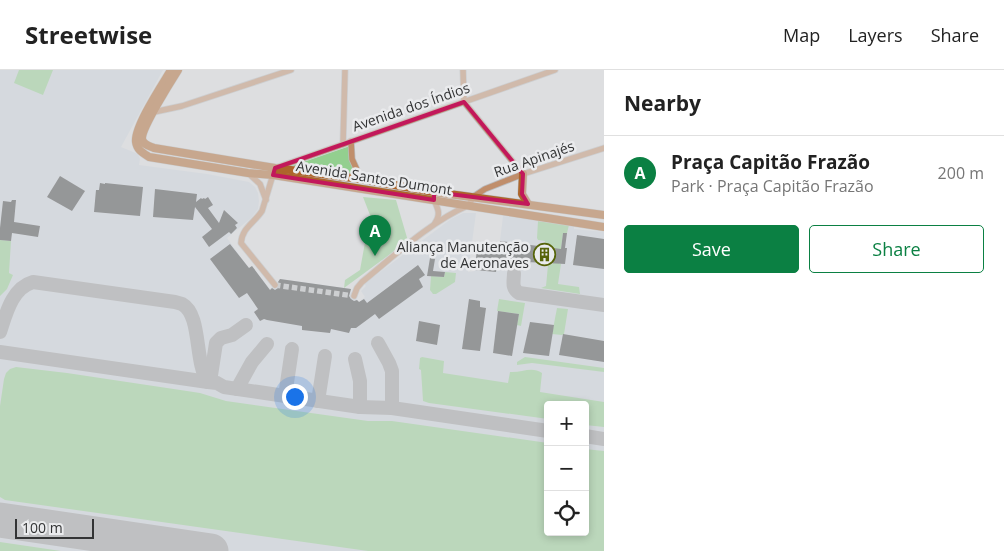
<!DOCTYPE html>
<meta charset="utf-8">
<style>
body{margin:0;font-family:"Open Sans",sans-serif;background:#f2f2f2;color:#222}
.controls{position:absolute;right:15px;bottom:15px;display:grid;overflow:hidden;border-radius:5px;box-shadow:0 2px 8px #0003}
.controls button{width:45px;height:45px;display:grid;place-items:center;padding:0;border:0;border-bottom:1px solid #e0e0e0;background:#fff;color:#222;font:25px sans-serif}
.scale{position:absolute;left:15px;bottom:12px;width:79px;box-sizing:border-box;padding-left:5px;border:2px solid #333435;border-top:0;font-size:14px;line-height:18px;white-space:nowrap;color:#333435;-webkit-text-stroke:4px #eaebed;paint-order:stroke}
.you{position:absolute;left:294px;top:326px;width:18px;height:18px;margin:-12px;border:4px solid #fff;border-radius:50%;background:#1a73e8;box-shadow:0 0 0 8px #1a73e833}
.badge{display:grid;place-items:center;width:32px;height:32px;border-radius:50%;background:#0b8043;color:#fff;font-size:16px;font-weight:700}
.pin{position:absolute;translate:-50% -41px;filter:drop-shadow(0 1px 2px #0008)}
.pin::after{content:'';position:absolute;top:26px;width:18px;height:15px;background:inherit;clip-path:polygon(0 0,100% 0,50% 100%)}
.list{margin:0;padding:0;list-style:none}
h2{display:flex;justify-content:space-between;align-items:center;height:65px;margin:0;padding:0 20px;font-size:21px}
h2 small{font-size:16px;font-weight:400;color:#767676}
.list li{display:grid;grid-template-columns:32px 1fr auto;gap:15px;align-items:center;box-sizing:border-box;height:75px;padding:0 20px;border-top:1px solid #e0e0e0}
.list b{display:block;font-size:19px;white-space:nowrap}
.list p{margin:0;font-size:16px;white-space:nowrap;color:#767676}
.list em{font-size:16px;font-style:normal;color:#767676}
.actions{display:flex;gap:10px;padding:15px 20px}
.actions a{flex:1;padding:11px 0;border:1px solid #0b8043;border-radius:5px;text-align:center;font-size:18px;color:#0b8043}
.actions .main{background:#0b8043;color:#fff}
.icon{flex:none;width:28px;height:28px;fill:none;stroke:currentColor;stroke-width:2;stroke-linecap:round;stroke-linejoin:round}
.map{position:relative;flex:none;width:604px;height:481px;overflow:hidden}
header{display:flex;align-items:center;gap:30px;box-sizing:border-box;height:70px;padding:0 25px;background:#fff;border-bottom:1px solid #e0e0e0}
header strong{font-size:24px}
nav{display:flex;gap:28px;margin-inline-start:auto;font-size:18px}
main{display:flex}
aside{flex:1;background:#fff}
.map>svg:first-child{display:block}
</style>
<header>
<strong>Streetwise</strong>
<nav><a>Map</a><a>Layers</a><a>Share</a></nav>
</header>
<main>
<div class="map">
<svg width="604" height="481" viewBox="0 0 604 481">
<rect width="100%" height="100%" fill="#dddee0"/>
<path fill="#cdd3db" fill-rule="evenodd" d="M0,0H163L121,77L138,84L140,89L139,95L207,104L249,112L255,117L258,123L259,131L258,139L251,148L227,168L249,198L252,196L270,219L278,212L280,209L351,219V223L359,232L365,227L361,221L366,216L364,214L451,149L463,143H476L468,202L475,201L477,177L499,179L503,146L574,156V159L604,162V481H0ZM548,335H585V462H548Z"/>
<g fill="#93cf8f">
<polygon points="19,0 53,0 43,25 14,13"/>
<polygon points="350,76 349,88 357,105 292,96"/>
<polygon points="363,127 396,130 408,171 344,218 345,210 360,200 370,145"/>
<polygon points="538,151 569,155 567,163 563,163 559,194 561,194 558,214 579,217 580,224 541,218 546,216 548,195 553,194 554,179 544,177 545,171 538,170 537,168"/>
<polygon points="0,170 11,171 9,203 13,205 7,219 0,226"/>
<polygon points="445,202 456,203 455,212 436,224 433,224 430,220 431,206 444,207"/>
<polygon points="499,229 525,233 521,256 517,255 519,244 497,241"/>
<polygon points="557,238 568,239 564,264 562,265 552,264"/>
<path d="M422,287L444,291L443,303L508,313L510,302C521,303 532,296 542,303L540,322L604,332V357L585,355V335H548V349L429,333L423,331L421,300L419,299L420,288Z"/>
<polygon points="525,287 604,298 604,302 532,293 517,295 517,292"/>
<polygon points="16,297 67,303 187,321 200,323 226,331 368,351 392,351 548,373 548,462 585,462 585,379 604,381 604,481 368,481 5,430 0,427 0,336 4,309 6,303 10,299"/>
<polygon points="0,472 61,481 0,481"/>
</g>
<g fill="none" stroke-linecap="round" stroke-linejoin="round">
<g stroke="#9c9c9e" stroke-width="14">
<path d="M514,203C514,211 511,218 519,223L604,235"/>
<path d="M0,262C6,244 12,218 33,212L175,232C175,232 182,234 182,234C202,245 194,292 208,312"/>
<polyline points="378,273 389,293 392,301 392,338"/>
<polyline points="0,282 208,312 217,313 224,317 360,337 392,338 548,361"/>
<polyline points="355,289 360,311 360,337"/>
<polyline points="210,312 216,273 221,268 232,265 246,255"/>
<polyline points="237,319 252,292 267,274"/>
<polyline points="285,326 292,279"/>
<polyline points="318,331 325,286"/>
<polyline points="585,366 604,369"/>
<polyline points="0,448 14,452"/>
</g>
<polyline stroke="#9c9c9e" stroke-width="35" points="0,450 211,481"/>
</g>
<g fill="#3f4041">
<polygon points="60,106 85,121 72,141 47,127"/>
<polygon points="100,113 105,114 105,113 143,117 140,146 94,142 96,120 99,120"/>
<polygon points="155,119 197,124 196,132 201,128 202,129 204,128 205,129 208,127 213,135 208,138 219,153 224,140 238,153 235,155 237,158 231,164 229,162 209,177 202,167 212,159 195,137 193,150 153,147"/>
<polygon points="12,130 16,130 14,152 40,156 38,167 12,163 11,171 0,170 0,158 3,131 11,132"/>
<polygon points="563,163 567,163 565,178 567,178 565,194 527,192 498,189 496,202 475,200 477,177 499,180 500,171 561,179"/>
<polygon points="577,165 604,169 604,199 573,195"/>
<polygon points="230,174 249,198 252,196 270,220 272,218 275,220 278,218 280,215 278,212 280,209 351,219 349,226 351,229 354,231 357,230 359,232 364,229 367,233 418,195 425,205 419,209 423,217 379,249 375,244 356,258 351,258 349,263 331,259 330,263 302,260 302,256 267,250 264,249 260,251 254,242 258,239 247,223 239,228 210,189"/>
<polygon points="430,188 435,189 433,201 445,202 444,207 427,206"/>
<polygon points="469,229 480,231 480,237 486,238 480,281 462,279"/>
<polygon points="498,241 519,244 512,286 493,283"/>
<polygon points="419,251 440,255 437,275 416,271"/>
<polygon points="530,252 554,255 549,286 523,283"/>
<polygon points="563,264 604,271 604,292 559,285"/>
</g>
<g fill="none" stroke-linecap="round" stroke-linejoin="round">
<polyline stroke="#bbbcbe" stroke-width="5.5" stroke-dasharray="5.5 3" stroke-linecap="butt" points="275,215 354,226"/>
<defs>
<g id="minor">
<polyline points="463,0 464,32 523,104"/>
<polyline points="152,41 154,42 182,36 291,0"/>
<polyline points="351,71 352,89 361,109"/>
<polyline points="343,74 345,0"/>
<polyline points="248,103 260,114 266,130"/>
<path d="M434,130C438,139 441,144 435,153"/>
<path d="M275,215L241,173C242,158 254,153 262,141L275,98L555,0"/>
<path d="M354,226L357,218L362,212C395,185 430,152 469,135L473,127L485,119L523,104L604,78"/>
</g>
<g id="secondary">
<path d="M171,0C162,15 134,57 136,72C137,80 143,83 149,87L248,103L273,105L604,157"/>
<path d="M178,0C171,11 141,59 142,69C143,75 149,76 154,78L275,98L361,109L434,122L604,145"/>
<polyline points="523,104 522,124 528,134"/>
</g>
</defs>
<use href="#minor" stroke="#bbbcbe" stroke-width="7"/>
<use href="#secondary" stroke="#bbbcbe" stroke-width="9"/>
<use href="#minor" stroke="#c08e6b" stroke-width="5.5"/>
<use href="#secondary" stroke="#ad652b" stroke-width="8"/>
</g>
<path d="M0 0H604V481H0ZM464,32L523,104L522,124L528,134L434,122V130L273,105L275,98Z" fill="#dddee0" fill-opacity=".55" fill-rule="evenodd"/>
<path fill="none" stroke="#c2185b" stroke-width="4" stroke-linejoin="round" d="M464,32L523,104L522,124L528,134L434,122V130L273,105L275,98Z"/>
<defs>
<symbol id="building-ring" viewBox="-11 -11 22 22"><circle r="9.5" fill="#eaebed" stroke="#566409" stroke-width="1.5"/><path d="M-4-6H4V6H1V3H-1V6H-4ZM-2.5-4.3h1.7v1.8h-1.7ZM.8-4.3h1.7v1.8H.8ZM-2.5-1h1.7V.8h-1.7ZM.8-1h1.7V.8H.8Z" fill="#566409"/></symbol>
</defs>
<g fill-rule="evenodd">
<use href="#building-ring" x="532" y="172" width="25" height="25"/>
</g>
<g text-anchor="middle" stroke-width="5" stroke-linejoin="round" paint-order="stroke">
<g font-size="14" fill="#333435" stroke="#eaebed">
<text transform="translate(411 37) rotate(-19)" y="5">Avenida dos Índios</text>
<text transform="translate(534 89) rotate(-19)" y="5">Rua Apinajés</text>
<text transform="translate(374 108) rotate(9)" y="5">Avenida Santos Dumont</text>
</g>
<g font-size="14" fill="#333435" stroke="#eaebed" text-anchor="end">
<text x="529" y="182">Aliança Manutenção<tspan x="529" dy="16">de Aeronaves</tspan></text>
</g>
</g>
</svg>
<div class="controls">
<button>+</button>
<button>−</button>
<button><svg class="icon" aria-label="locate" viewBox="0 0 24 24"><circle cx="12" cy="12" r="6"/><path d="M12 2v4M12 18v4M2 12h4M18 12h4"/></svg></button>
</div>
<div class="scale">100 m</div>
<div class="you"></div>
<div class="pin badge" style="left:375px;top:186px">A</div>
</div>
<aside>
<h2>Nearby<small></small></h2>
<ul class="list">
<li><span class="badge">A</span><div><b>Praça Capitão Frazão</b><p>Park · Praça Capitão Frazão</p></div><em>200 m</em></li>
</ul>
<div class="actions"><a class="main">Save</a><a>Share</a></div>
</aside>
</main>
